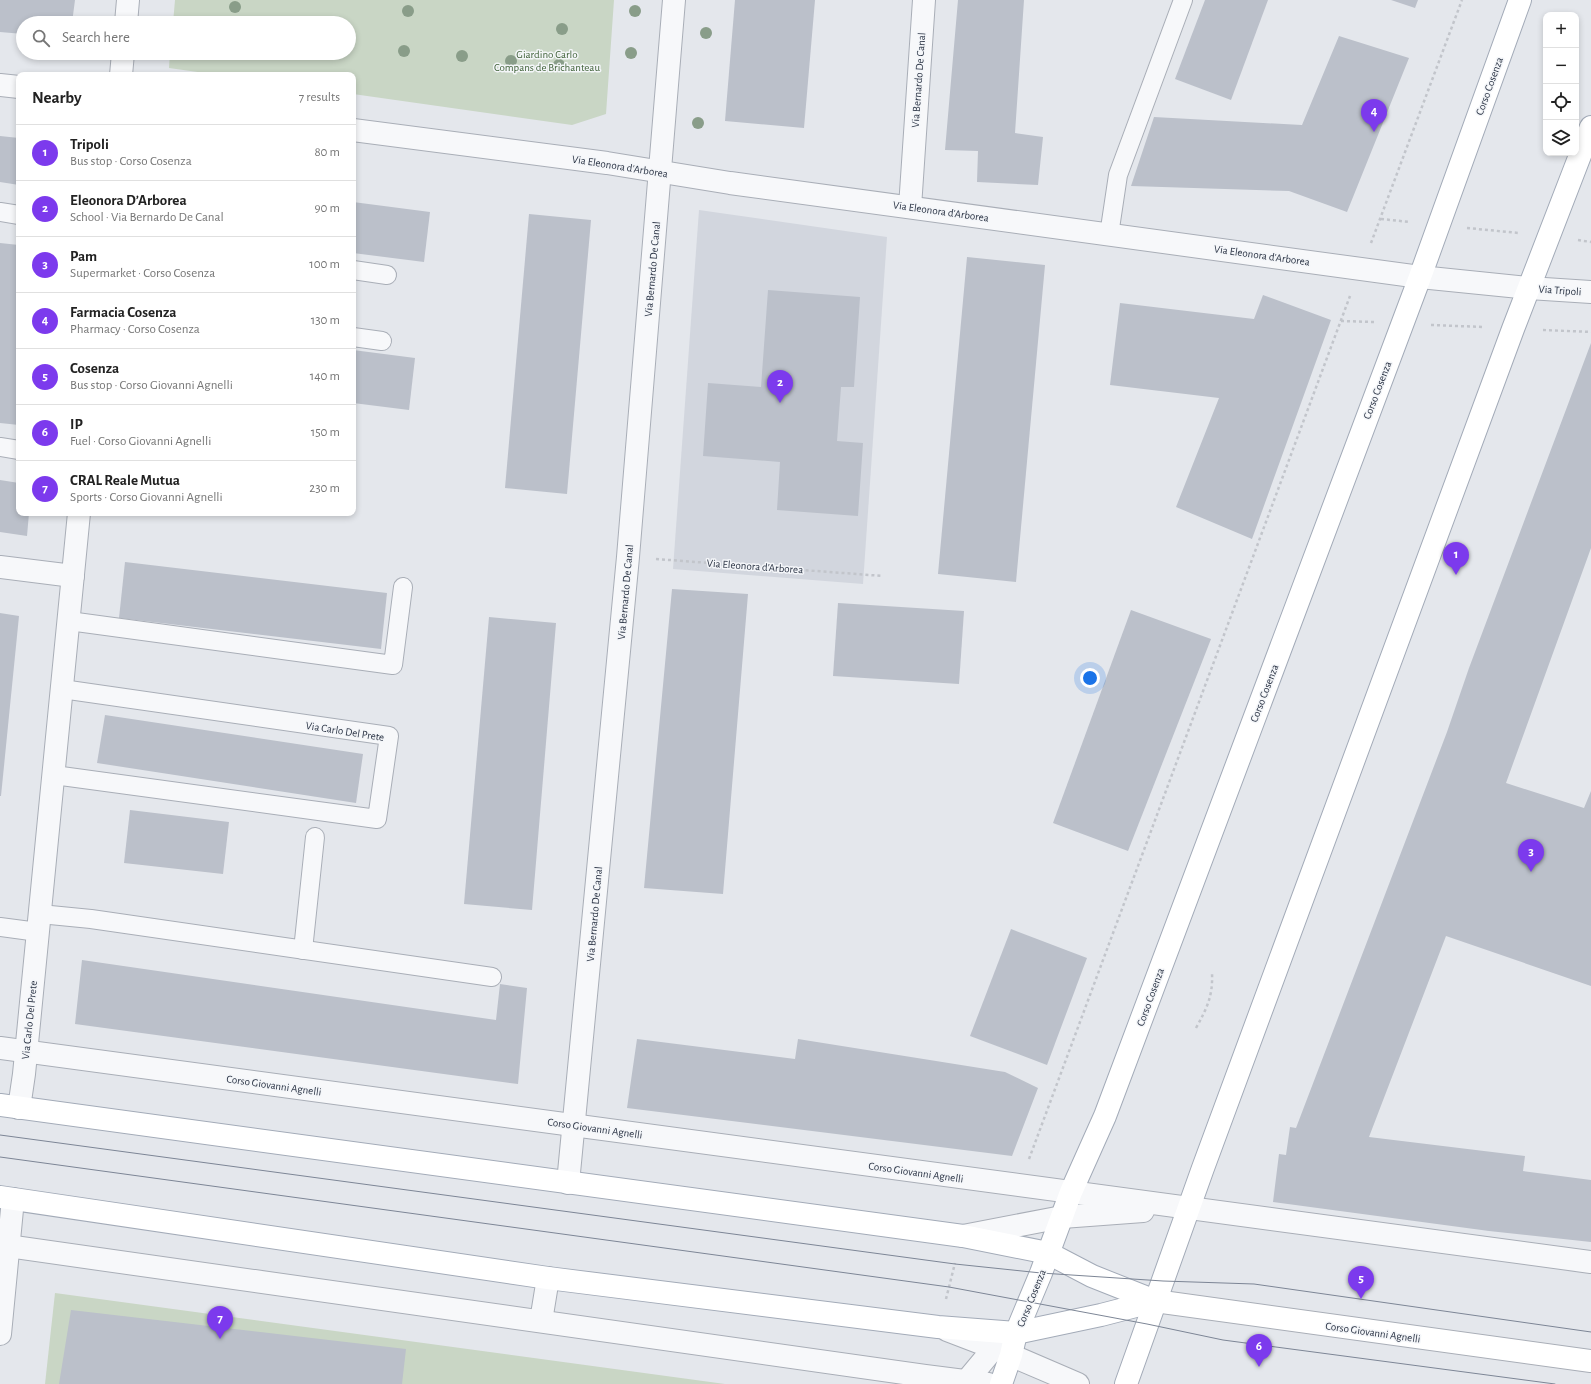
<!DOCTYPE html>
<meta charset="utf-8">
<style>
body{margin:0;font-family:"Alegreya Sans",sans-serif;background:#f6f6f6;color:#222}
.controls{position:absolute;right:12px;top:12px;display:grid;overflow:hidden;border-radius:8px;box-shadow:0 2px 6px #0003}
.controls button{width:36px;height:36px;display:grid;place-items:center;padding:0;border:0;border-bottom:1px solid #e0e0e0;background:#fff;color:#222;font:20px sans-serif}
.you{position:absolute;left:1090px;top:678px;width:14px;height:14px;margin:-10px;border:3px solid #fff;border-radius:50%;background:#1a73e8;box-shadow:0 0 0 6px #1a73e833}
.badge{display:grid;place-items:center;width:26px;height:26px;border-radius:50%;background:#7c3aed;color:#fff;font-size:13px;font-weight:700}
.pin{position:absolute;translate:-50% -33px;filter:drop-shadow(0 1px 2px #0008)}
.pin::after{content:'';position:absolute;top:21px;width:14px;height:12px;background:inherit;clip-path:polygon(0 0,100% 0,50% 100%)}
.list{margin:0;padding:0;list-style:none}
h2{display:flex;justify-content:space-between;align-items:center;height:52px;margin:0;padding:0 16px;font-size:17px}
h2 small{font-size:13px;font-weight:400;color:#767676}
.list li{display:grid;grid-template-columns:26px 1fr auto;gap:12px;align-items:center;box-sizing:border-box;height:56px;padding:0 16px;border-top:1px solid #e0e0e0}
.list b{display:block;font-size:15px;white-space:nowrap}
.list p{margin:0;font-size:13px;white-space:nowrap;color:#767676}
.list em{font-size:13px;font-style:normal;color:#767676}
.icon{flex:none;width:22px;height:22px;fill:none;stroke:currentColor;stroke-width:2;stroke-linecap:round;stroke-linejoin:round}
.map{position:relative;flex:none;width:1591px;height:1384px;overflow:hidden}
.search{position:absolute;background:#fff;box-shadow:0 2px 6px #0003;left:16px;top:16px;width:340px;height:44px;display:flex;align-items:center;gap:10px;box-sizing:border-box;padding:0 14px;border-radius:22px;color:#767676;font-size:15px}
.panel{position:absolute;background:#fff;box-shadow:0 2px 6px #0003;left:16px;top:72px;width:340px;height:444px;border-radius:8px}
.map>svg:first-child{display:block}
</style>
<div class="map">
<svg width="1591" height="1384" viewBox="0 0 1591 1384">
<rect width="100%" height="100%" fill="#e4e7ec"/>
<polygon fill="#d2d6de" points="699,210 887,237 863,584 673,569"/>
<g fill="#c9d6c5">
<polygon points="175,0 614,0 606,114 572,125 353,94 353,75 219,75 169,68 170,53 349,53 349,23 173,23"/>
<polygon points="55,1293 725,1384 45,1384"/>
</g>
<g fill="#bbc0ca">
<polygon points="0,0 75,0 72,23 23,23 23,34 0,32"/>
<polygon points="735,0 815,0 804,128 725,121"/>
<polygon points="958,0 1024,0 1015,133 1043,137 1038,185 977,182 978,151 945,150"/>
<polygon points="1205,0 1268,0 1231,100 1175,79"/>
<polygon points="1391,0 1418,0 1415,8"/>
<polygon points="1339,36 1409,58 1347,212 1289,191 1131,186 1154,117 1302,125"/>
<polygon points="0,136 19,138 19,185 0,182"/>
<polygon points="353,202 430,212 424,262 353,253"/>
<polygon points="529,214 591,220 567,494 505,488"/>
<polygon points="0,243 19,245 19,425 0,423"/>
<polygon points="967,257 1045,265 1016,582 938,574"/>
<polygon points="768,290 860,297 854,387 841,387 837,441 863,443 858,516 777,510 780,462 703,456 708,383 761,387"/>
<polygon points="1263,295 1331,320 1252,539 1176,507 1219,398 1110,385 1120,303 1254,319"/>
<polygon points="1591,343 1591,548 1506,783 1584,808 1591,791 1591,986 1446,936 1369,1137 1525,1156 1523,1171 1591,1180 1591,1242 1489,1231 1273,1202 1279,1154 1286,1155 1290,1127 1296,1128 1447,732 1469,668"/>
<polygon points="353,350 415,358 409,410 353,403"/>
<polygon points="0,480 19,483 19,513 29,513 27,536 0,532"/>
<polygon points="125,562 387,593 381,649 119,618"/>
<polygon points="672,589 748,594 723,894 644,888"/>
<polygon points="838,603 964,611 959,684 833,676"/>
<polygon points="1131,610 1211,639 1128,851 1053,823"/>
<polygon points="0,613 19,616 1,796 0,796"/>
<polygon points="489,617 556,623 532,910 464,904"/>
<polygon points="105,715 363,754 356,803 97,763"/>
<polygon points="130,810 229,822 223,874 124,863"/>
<polygon points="1011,929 1087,958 1047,1065 970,1036"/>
<polygon points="82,960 496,1020 500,984 527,988 518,1084 75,1024"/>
<polygon points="637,1039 795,1059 798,1039 1005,1072 1038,1088 1012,1156 627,1108"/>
<polygon points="71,1310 406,1349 402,1384 59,1384"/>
</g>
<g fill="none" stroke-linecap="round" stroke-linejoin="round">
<defs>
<g id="service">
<polyline points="0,212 19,215"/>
<polyline points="1109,235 1118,175 1183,0"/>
<polyline points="353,270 387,275"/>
<polyline points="353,337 382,341"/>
<polyline points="0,447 19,450"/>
<polyline points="69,621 393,665 403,587"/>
<polyline points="54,775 377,819 389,736 62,689"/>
<polyline points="40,914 91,919 492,977"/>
<polyline points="0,927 38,932"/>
<polyline points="303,950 315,837"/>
</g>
<g id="minor">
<polyline points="126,23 128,0"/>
<polyline points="121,75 123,53"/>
<polyline points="0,85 19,87"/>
<polyline points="353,130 607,163 730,183 1420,277"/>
<polyline points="910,207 924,0"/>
<polyline points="0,567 73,576"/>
<polyline points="0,1048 1591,1262"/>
<polyline points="19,1108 24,1074 79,513"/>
<polyline points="568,1183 628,557 674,0"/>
<polyline points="963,1236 1062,1217 1143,1211"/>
<polyline points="0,1245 925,1376 988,1384"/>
<polyline points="541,1321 548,1278"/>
<polyline points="947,1330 994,1348 1078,1384"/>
<polyline points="0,1334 13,1199"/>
<polyline points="964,1384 994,1348 1006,1340"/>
</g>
<polyline id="tertiary" points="1420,277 1529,288 1591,292"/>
<polyline id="secondary" points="1155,1301 1591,1361"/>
<g id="primary">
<polyline points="0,1105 963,1236 1048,1253 1092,1276 1155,1301"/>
<polyline points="0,1197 548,1278 938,1327 1016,1333 1101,1315 1155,1301"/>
<polyline points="1001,1384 1011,1355 1016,1333 1041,1273 1071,1192 1105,1116 1420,277 1520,0"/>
<polyline points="1126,1384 1203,1168 1513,329 1591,127"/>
</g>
</defs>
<use href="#service" stroke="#a9aeb7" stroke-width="20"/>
<use href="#minor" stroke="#a9aeb7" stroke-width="24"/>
<use href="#tertiary" stroke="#a9aeb7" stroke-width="24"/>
<use href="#secondary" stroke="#a9aeb7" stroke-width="24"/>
<use href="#primary" stroke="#a3abb8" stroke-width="24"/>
<g stroke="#c2c5cb" stroke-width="2.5" stroke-dasharray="3 3" stroke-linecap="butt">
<polyline points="1381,219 1410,222"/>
<polyline points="1467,228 1519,233"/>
<polyline points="1578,240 1591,242"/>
<polyline points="1371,243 1462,0"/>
<polyline points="1341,321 1374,322"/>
<polyline points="1431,325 1484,327"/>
<polyline points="1543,330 1591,332"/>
<polyline points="656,559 883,576"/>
<path d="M1196,1028C1207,1008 1213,996 1212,973"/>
<polyline points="1029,1159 1350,296"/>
<polyline points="946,1299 955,1263"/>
</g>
<use href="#service" stroke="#f7f8fa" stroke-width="18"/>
<use href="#minor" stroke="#f7f8fa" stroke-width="22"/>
<use href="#tertiary" stroke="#f7f8fa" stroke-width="22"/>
<use href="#secondary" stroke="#fff" stroke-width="22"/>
<use href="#primary" stroke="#fff" stroke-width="22"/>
<g stroke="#7d8696" stroke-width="1">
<polyline points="0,1135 955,1264 1041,1273 1163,1281 1254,1284 1591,1332"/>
<polyline points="0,1157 949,1287 1147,1324 1223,1340 1555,1384"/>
</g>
</g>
<g fill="#899d89">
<circle cx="235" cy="7" r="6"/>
<circle cx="408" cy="11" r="6"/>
<circle cx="635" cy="11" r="6"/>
<circle cx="562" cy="29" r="6"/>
<circle cx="706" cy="33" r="6"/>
<circle cx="404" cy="51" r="6"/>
<circle cx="631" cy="53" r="6"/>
<circle cx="462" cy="56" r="6"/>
<circle cx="511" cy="61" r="6"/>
<circle cx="559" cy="65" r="6"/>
<circle cx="698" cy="123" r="6"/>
</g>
<g text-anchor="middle" stroke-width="3" stroke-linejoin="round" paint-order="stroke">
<g font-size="11" fill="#3f6138" stroke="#f4f6f9">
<text x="547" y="58">Giardino Carlo<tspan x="547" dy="13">Compans de Brichanteau</tspan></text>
</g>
<g font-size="11" fill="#2b3445" stroke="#f4f6f9">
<text transform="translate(918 80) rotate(-86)" y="4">Via Bernardo De Canal</text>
<text transform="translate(1489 86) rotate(-70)" y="4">Corso Cosenza</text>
<text transform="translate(620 166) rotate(9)" y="4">Via Eleonora d'Arborea</text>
<text transform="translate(941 211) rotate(8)" y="4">Via Eleonora d'Arborea</text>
<text transform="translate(1262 255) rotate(8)" y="4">Via Eleonora d'Arborea</text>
<text transform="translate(652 269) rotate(-85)" y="4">Via Bernardo De Canal</text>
<text transform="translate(1560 290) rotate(4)" y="4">Via Tripoli</text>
<text transform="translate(1377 390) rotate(-69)" y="4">Corso Cosenza</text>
<text transform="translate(755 566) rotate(4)" y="4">Via Eleonora d'Arborea</text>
<text transform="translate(625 592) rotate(-85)" y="4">Via Bernardo De Canal</text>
<text transform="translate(1264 693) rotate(-69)" y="4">Corso Cosenza</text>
<text transform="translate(345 731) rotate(9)" y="4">Via Carlo Del Prete</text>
<text transform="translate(594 914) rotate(-85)" y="4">Via Bernardo De Canal</text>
<text transform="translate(1150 997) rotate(-70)" y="4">Corso Cosenza</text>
<text transform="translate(29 1020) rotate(-84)" y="4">Via Carlo Del Prete</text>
<text transform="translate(274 1085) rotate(8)" y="4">Corso Giovanni Agnelli</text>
<text transform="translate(595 1128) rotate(8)" y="4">Corso Giovanni Agnelli</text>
<text transform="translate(916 1172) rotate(8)" y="4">Corso Giovanni Agnelli</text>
<text transform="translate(1031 1298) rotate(-68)" y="4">Corso Cosenza</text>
<text transform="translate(1373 1332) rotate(8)" y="4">Corso Giovanni Agnelli</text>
</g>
</g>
</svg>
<div class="controls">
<button>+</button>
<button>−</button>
<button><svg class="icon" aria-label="locate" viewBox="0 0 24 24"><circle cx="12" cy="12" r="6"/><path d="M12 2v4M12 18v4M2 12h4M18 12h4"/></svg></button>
<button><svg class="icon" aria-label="layers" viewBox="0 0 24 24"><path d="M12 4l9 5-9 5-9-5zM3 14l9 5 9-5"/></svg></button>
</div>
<div class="you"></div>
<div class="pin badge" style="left:1456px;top:575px">1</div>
<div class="pin badge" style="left:780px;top:403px">2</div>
<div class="pin badge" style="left:1531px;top:872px">3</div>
<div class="pin badge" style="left:1374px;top:132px">4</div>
<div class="pin badge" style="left:1361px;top:1299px">5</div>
<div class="pin badge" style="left:1259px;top:1367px">6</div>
<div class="pin badge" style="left:220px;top:1339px">7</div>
<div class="search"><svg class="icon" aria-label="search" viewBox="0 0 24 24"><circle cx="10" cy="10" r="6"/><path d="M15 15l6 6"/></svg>Search here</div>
<section class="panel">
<h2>Nearby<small>7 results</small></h2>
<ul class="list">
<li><span class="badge">1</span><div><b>Tripoli</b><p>Bus stop · Corso Cosenza</p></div><em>80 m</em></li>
<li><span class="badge">2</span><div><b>Eleonora D’Arborea</b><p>School · Via Bernardo De Canal</p></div><em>90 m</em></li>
<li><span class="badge">3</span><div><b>Pam</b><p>Supermarket · Corso Cosenza</p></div><em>100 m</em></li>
<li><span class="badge">4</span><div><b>Farmacia Cosenza</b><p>Pharmacy · Corso Cosenza</p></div><em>130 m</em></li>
<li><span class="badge">5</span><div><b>Cosenza</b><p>Bus stop · Corso Giovanni Agnelli</p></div><em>140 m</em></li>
<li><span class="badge">6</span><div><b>IP</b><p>Fuel · Corso Giovanni Agnelli</p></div><em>150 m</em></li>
<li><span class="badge">7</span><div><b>CRAL Reale Mutua</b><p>Sports · Corso Giovanni Agnelli</p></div><em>230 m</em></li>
</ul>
</section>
</div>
